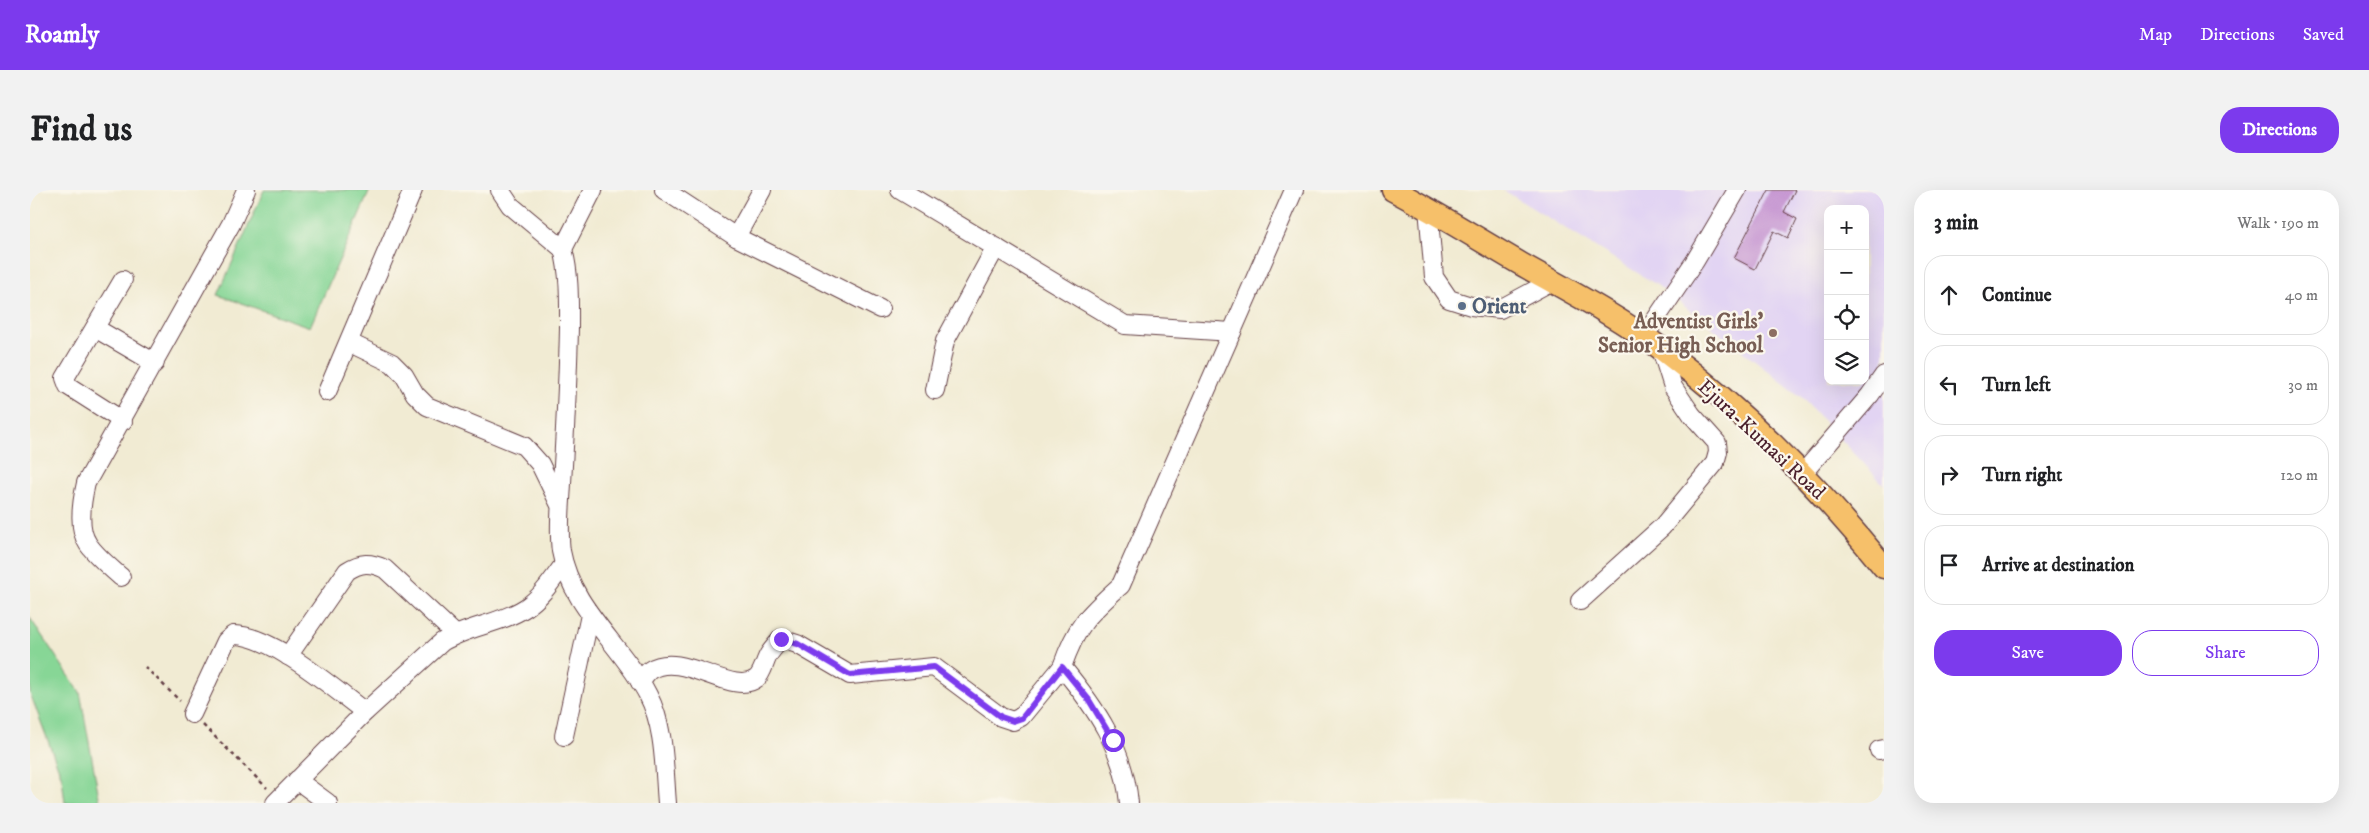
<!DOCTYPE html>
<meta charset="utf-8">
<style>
body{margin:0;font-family:"IM FELL DW Pica",serif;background:#f2f2f2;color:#202124}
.controls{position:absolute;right:15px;top:15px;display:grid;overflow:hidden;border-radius:10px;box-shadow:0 5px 20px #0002}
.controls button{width:45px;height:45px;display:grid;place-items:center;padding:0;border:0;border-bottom:1px solid #e0e0e0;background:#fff;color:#202124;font:25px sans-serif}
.stop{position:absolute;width:15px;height:15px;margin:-11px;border:4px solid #7c3aed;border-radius:50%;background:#fff}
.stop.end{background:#7c3aed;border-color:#fff;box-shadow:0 1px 5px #0008}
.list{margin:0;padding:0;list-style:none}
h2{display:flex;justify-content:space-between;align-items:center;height:65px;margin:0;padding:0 20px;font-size:21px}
h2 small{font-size:16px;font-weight:400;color:#757577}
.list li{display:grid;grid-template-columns:32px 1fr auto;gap:15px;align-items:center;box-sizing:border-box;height:80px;margin:0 10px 10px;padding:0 10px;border:1px solid #e0e0e0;border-radius:20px}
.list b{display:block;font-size:19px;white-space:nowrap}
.list em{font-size:16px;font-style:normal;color:#757577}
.actions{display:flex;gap:10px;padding:15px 20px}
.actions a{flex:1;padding:11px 0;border:1px solid #7c3aed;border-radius:20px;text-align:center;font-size:18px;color:#7c3aed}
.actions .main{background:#7c3aed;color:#fff}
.icon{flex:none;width:28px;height:28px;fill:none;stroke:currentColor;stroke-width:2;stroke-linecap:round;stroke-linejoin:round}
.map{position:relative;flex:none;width:1854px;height:613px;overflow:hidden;border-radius:20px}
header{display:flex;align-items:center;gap:30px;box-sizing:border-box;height:70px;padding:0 25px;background:#7c3aed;color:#fff}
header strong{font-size:24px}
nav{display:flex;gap:28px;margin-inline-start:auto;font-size:18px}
.intro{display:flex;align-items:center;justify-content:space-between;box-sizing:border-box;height:120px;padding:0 30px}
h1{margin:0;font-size:35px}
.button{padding:12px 22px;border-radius:20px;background:#7c3aed;color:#fff;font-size:18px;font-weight:700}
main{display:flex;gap:30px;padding:0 30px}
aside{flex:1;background:#fff;border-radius:20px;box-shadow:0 5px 20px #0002}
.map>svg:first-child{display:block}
</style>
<header>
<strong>Roamly</strong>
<nav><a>Map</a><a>Directions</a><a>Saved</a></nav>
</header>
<div class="intro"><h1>Find us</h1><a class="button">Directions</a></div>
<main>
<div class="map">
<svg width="1854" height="613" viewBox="0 0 1854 613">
<rect width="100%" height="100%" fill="#fbf7ec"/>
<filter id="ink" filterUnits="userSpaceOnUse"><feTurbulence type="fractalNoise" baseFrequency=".02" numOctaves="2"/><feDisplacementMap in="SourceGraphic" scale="10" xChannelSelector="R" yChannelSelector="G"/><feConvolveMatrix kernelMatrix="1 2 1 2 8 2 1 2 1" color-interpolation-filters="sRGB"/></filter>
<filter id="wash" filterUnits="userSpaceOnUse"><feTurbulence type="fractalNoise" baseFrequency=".0096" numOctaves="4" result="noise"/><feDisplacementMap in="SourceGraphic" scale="20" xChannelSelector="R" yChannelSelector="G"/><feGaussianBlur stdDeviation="1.12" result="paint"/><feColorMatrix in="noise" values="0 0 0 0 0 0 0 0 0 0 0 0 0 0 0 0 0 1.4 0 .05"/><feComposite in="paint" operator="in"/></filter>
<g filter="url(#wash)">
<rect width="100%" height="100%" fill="#f1ebd3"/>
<path fill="#e2d4f3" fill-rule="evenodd" d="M1473,0H1854V295L1771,207L1627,95ZM1798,19H1835V191H1798Z"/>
<g fill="#87d696" stroke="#687a60">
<polygon points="234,0 340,0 280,137 188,105"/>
<polygon points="0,428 50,502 70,613 35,613 32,588 0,503"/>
</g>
<g id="blocks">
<polygon fill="#c696d2" points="1739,0 1765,0 1754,22 1767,29 1758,48 1744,41 1725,79 1704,68"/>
</g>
</g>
<g filter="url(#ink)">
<use href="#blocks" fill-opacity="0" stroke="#633e44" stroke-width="1"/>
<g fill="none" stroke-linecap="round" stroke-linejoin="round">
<defs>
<g id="minor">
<path d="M470,0L480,15L533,59C540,85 539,112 539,138C538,190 535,241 532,293C531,315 528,339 531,361C541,418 593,456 618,505C635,537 634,578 637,613"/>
<polyline points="634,0 706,47 850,119"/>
<polyline points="870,0 1095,135 1202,142"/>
<polyline points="1398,18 1404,87 1419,109 1441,116 1470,119 1522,91"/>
<polyline points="706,47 732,0"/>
<polyline points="533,59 563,0"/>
<polyline points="65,138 125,173"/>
<polyline points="1613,148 1665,71 1707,0"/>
<polyline points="320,153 362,173 374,185 385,204 397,216 494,256 510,274 529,313"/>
<polyline points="905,200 915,151 966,57"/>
<polyline points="297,202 383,0"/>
<polyline points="93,231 38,196 35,188 93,90"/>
<polyline points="1773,283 1840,205 1854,185"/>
<path d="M91,387C80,377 66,366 58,354C47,338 52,310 56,293L201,34L216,0"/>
<polyline points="1550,411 1632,337 1685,273 1688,262 1687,253 1662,225 1643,197 1631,159"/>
<path d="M258,466L317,381C331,372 340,372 355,379L425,444"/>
<path d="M610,492C613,488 616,483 620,480C652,459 703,508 727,488C733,482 735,470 739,464C743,458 747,454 751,449L767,454L820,485L904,477L971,527L983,531L991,527L1032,477"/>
<path d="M162,524L196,451L203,445C241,444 304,499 335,522"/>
<polyline points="534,546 560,425"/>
<polyline points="1849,560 1854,559"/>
<polyline points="267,590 298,613"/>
<path d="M245,613L335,522L412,452C438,436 470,434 495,418C512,407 523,389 534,374"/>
<path d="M1099,613C1094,559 1066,518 1032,477C1047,434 1058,425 1091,395L1264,0"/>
</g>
<path id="major" d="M1363,0C1407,23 1448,49 1491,74C1539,101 1589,127 1633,160C1718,224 1787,295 1854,377"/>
</defs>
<use href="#minor" stroke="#633e44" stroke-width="20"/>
<use href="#major" stroke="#633e44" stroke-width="25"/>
<g stroke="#633e44" stroke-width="2.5" stroke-dasharray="4 4" stroke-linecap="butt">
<polyline points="115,477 150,511"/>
<polyline points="173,535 237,598"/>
</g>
<use href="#minor" stroke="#fff" stroke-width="18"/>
<use href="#major" stroke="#f6c06b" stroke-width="22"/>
</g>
</g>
<g fill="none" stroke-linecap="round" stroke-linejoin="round" filter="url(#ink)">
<polyline stroke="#7c3aed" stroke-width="6" points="751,449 768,454 820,485 904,477 971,527 983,531 992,528 1032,477 1059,510 1083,550"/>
</g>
<circle fill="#5c6f8a" stroke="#fbf7ec" stroke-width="2" cx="1432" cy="116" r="5"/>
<circle fill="#8d6e63" stroke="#fbf7ec" stroke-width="2" cx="1743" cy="143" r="5"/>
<g text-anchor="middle" stroke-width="4.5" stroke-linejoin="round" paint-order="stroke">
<g font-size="21" font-weight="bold" fill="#4e5e75" stroke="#fbf7ec" text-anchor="start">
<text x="1442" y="123">Orient</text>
</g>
<g font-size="21" font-weight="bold" fill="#785e54" stroke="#fbf7ec" text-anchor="end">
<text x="1733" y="138">Adventist Girls'<tspan x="1733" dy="24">Senior High School</tspan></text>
</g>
<g font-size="21" fill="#4a1f2b" stroke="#fbf7ec">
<text transform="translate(1732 249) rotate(43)" y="7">Ejura-Kumasi Road</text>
</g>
</g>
</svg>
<div class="controls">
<button>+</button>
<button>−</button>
<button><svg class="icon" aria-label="locate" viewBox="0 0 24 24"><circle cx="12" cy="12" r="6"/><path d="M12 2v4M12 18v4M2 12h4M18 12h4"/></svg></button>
<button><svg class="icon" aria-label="layers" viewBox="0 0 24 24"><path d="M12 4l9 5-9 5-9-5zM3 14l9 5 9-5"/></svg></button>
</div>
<div class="stop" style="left:1083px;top:550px"></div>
<div class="stop end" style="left:751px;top:449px"></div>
</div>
<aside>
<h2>3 min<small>Walk · 190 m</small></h2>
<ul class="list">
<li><svg class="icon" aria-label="ahead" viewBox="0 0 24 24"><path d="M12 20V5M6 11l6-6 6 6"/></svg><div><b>Continue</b></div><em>40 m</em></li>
<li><svg class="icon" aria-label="left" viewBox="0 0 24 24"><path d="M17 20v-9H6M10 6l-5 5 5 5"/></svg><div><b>Turn left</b></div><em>30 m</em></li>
<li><svg class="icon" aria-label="right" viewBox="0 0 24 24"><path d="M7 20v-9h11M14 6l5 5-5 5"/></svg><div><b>Turn right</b></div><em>120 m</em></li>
<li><svg class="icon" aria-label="arrive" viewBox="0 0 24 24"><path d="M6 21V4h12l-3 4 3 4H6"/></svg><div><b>Arrive at destination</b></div></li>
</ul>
<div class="actions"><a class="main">Save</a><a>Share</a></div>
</aside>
</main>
